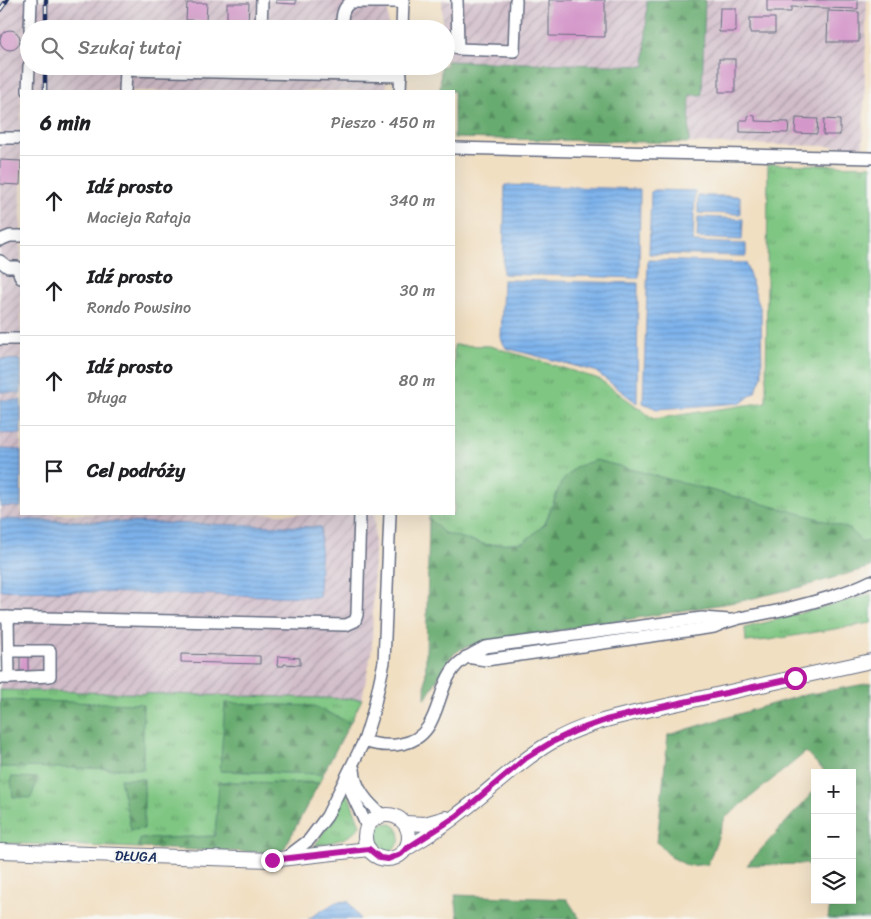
<!DOCTYPE html>
<html lang="pl">
<meta charset="utf-8">
<style>
body{margin:0;font-family:Sriracha,sans-serif;background:#f6f6f6;color:#202124}
.controls{position:absolute;right:15px;bottom:15px;display:grid;overflow:hidden;border-radius:0px;box-shadow:0 5px 20px #0002}
.controls button{width:45px;height:45px;display:grid;place-items:center;padding:0;border:0;border-bottom:1px solid #e0e0e0;background:#fff;color:#202124;font:25px sans-serif}
.stop{position:absolute;width:15px;height:15px;margin:-11px;border:4px solid #b5179e;border-radius:50%;background:#fff}
.stop.end{background:#b5179e;border-color:#fff;box-shadow:0 1px 5px #0008}
.list{margin:0;padding:0;list-style:none}
h2{display:flex;justify-content:space-between;align-items:center;height:65px;margin:0;padding:0 20px;font-size:21px}
h2 small{font-size:16px;font-weight:400;color:#757577}
.list li{display:grid;grid-template-columns:32px 1fr auto;gap:15px;align-items:center;box-sizing:border-box;height:90px;padding:0 20px;border-top:1px solid #e0e0e0}
.list b{display:block;font-size:19px;white-space:nowrap}
.list p{margin:0;font-size:16px;white-space:nowrap;color:#757577}
.list em{font-size:16px;font-style:normal;color:#757577}
.icon{flex:none;width:28px;height:28px;fill:none;stroke:currentColor;stroke-width:2;stroke-linecap:round;stroke-linejoin:round}
.map{position:relative;flex:none;width:871px;height:919px;overflow:hidden}
.search{position:absolute;background:#fff;box-shadow:0 5px 20px #0002;left:20px;top:20px;width:435px;height:55px;display:flex;align-items:center;gap:12px;box-sizing:border-box;padding:0 18px;border-radius:28px;color:#757577;font-size:19px}
.panel{position:absolute;background:#fff;box-shadow:0 5px 20px #0002;left:20px;top:90px;width:435px;height:425px;border-radius:0px}
.map>svg:first-child{display:block}
</style>
<div class="map">
<svg width="871" height="919" viewBox="0 0 871 919">
<defs>
<pattern id="industrial-furrows" width="10" height="10" patternUnits="userSpaceOnUse" patternTransform="scale(1.25)"><rect width="10" height="10" fill="#d1bdc9"/><path d="M-1 1l2-2M0 10L10 0M9 11l2-2" fill="none" stroke="#a99aa6"/></pattern>
<pattern id="grass-tufts" width="24" height="20" patternUnits="userSpaceOnUse" patternTransform="scale(1.25)"><rect width="24" height="20" fill="#7fc682"/><path d="M3 7l-1-3M5 7V3M7 7l1-3M15 17l-1-3M17 17v-4M19 17l1-3" fill="none" stroke="#67a16e"/></pattern>
<pattern id="forest-firs" width="22" height="20" patternUnits="userSpaceOnUse" patternTransform="scale(1.25)"><rect width="22" height="20" fill="#67ab70"/><path d="M5 1l3.5 6h-7zM16 11l3.5 6h-7z" fill="#548c5f"/></pattern>
<pattern id="water-rules" width="6" height="5" patternUnits="userSpaceOnUse" patternTransform="scale(1.25)"><rect width="6" height="5" fill="#7eb3ec"/><path d="M0 2.5h6" fill="none" stroke="#6692c2"/></pattern>
</defs>
<rect width="100%" height="100%" fill="#f6f6f2"/>
<filter id="ink" filterUnits="userSpaceOnUse"><feTurbulence type="fractalNoise" baseFrequency=".02" numOctaves="2"/><feDisplacementMap in="SourceGraphic" scale="10" xChannelSelector="R" yChannelSelector="G"/><feConvolveMatrix kernelMatrix="1 2 1 2 8 2 1 2 1" color-interpolation-filters="sRGB"/></filter>
<filter id="wash" filterUnits="userSpaceOnUse"><feTurbulence type="fractalNoise" baseFrequency=".0096" numOctaves="4" result="noise"/><feDisplacementMap in="SourceGraphic" scale="20" xChannelSelector="R" yChannelSelector="G"/><feGaussianBlur stdDeviation="1.12" result="paint"/><feColorMatrix in="noise" values="0 0 0 0 0 0 0 0 0 0 0 0 0 0 0 0 0 1.4 0 .05"/><feComposite in="paint" operator="in"/></filter>
<g filter="url(#wash)">
<rect width="100%" height="100%" fill="#f1dfc2"/>
<g fill="url(#industrial-furrows)">
<polygon points="0,0 388,0 388,29 29,29 29,66 387,66 386,91 21,91 21,514 375,514 372,649 362,699 0,690"/>
<polygon points="442,0 647,0 646,66 446,61 446,29 442,29"/>
<polygon points="705,0 867,0 863,147 689,143 690,95 702,95"/>
</g>
<g fill="url(#grass-tufts)" stroke="#4d7a70">
<polygon points="768,164 871,166 871,540 862,543 850,529 561,483 545,524 524,542 487,545 444,533 429,518 430,514 454,514 454,345 490,346 599,379 654,419 766,402"/>
<polygon points="871,594 871,623 769,640 746,642 745,628"/>
<polygon points="0,690 362,699 350,723 314,706 221,771 323,774 319,783 220,782 215,836 141,839 139,848 0,843"/>
<path d="M346,789L360,825C353,840 329,842 314,847L328,825Z"/>
<circle cx="386" cy="837" r="14"/>
</g>
<g fill="url(#forest-firs)" stroke="#416d67">
<polygon points="647,0 705,0 702,95 690,95 689,143 454,138 454,91 440,91 441,66 446,66 446,61 645,66"/>
<polygon points="596,460 813,517 850,529 862,543 871,540 871,567 805,586 741,601 473,645 461,649 451,656 425,700 429,518 444,533 487,545 524,542 545,524 561,483 575,467"/>
<polygon points="871,683 871,919 828,919 830,905 833,900 852,900 852,773 826,773 806,752 725,818 708,864 688,866 671,857 657,842 668,735 799,696"/>
<polygon points="0,700 143,704 143,769 0,767"/>
<polygon points="225,703 314,706 350,723 323,774 220,771"/>
<polygon points="11,777 38,778 31,798 13,797"/>
<polygon points="120,779 144,779 144,829 131,830"/>
<polygon points="219,782 319,783 282,853 139,848 140,839 215,836"/>
<polygon points="815,790 815,864 747,865"/>
<polygon points="455,895 567,899 580,919 458,919"/>
</g>
<g fill="url(#water-rules)" stroke="#4c71a5">
<polygon points="505,185 640,189 639,278 503,274"/>
<polygon points="655,190 695,191 693,242 746,244 746,256 649,254 651,192"/>
<polygon points="698,196 740,196 740,214 698,213"/>
<polygon points="698,217 743,219 742,240 697,238"/>
<polygon points="648,260 746,263 761,311 762,376 755,392 741,403 657,409 643,403"/>
<polygon points="503,280 638,283 637,403 595,371 506,348 501,339"/>
<polygon points="0,359 21,360 21,393 0,392"/>
<polygon points="0,400 21,400 21,434 0,433"/>
<polygon points="0,449 21,450 21,507 0,506"/>
<polygon points="0,519 321,527 319,597 0,590"/>
<polygon points="348,901 360,919 308,919 336,902"/>
</g>
<g id="blocks">
<g fill="#d497c9">
<polygon points="276,0 296,0 296,4 276,3"/>
<polygon points="549,0 605,0 605,37 549,36"/>
<polygon points="767,0 858,0 858,9 791,7 791,12 767,12"/>
<polygon points="187,3 207,3 206,21 186,20"/>
<polygon points="227,3 249,3 248,22 227,22"/>
<polygon points="720,8 736,8 736,32 719,32"/>
<polygon points="828,11 859,12 859,42 827,42"/>
<rect x="750" y="18" width="25" height="15"/>
<circle cx="10" cy="40" r="10"/>
<rect x="719" y="59" width="16" height="33"/>
<polygon points="748,115 755,116 755,121 789,122 788,133 740,132 740,120 748,120"/>
<polygon points="796,118 818,119 817,134 795,133"/>
<polygon points="824,119 840,120 840,135 823,135"/>
<polygon points="0,160 21,161 20,185 0,184"/>
<rect x="20" y="654" width="8" height="17"/>
<polygon points="181,654 260,656 260,664 181,662"/>
<polygon points="278,656 300,658 300,665 284,664 284,666 277,666"/>
</g>
</g>
</g>
<g filter="url(#ink)">
<use href="#blocks" fill-opacity="0" stroke="#666d81" stroke-width="1"/>
<g fill="none" stroke-linecap="round" stroke-linejoin="round">
<defs>
<g id="minor">
<polyline points="457,0 458,49 514,51 516,0"/>
<polyline points="30,29 31,0"/>
<polyline points="261,29 262,0"/>
<path d="M342,29C342,18 341,9 351,2H403"/>
<polyline points="402,29 403,0"/>
<polyline points="28,91 29,66"/>
<polyline points="125,91 126,70 401,76"/>
<polyline points="400,91 401,66"/>
<polyline points="0,138 21,138"/>
<polyline points="454,148 871,158"/>
<polyline points="0,240 10,236 21,236"/>
<polyline points="0,261 8,267 17,267 21,278"/>
<polyline points="0,339 21,339"/>
<polyline points="0,617 346,625 355,621 357,615 360,514"/>
<polyline points="9,651 50,651 50,676 9,678"/>
<path d="M466,657L486,660L714,627C737,616 761,615 786,609C814,602 845,594 871,581"/>
<polyline points="0,678 9,678 8,617"/>
<path d="M364,741C376,745 388,747 401,744C442,737 434,690 456,666C464,657 475,653 485,647L702,618L729,620"/>
<path d="M354,769C355,789 368,803 383,816"/>
<path d="M350,773C346,793 362,810 367,828"/>
<polyline points="288,856 309,840 327,816 364,741 373,712 384,662 390,514"/>
</g>
<g id="major">
<circle cx="387" cy="837" r="22"/>
<polyline points="405,823 425,824 446,818"/>
<path d="M406,849C423,838 441,828 457,815C489,792 516,763 550,743C578,726 611,718 643,711L871,661"/>
<polyline points="0,851 271,860 369,849"/>
</g>
</defs>
<use href="#minor" stroke="#666d81" stroke-width="14"/>
<use href="#major" stroke="#666d81" stroke-width="16"/>
<use href="#minor" stroke="#fff" stroke-width="11"/>
<use href="#major" stroke="#fff" stroke-width="14"/>
<defs>
<g id="rail">
<polyline points="0,10 7,0"/>
<polyline points="46,29 46,0"/>
<polyline points="45,91 45,66"/>
</g>
</defs>
<use href="#rail" stroke="#1b2f5e" stroke-width="4.5"/>
<use href="#rail" stroke="#f6f6f2" stroke-width="2.5" stroke-dasharray="8" stroke-linecap="butt"/>
</g>
</g>
<g fill="none" stroke-linecap="round" stroke-linejoin="round" filter="url(#ink)">
<polyline stroke="#b5179e" stroke-width="6" points="272,860 369,849 380,858 388,859 401,854 406,849 457,816 526,758 552,742 575,731 606,720 643,711 795,678"/>
</g>
<g text-anchor="middle" stroke-width="4.5" stroke-linejoin="round" paint-order="stroke">
<g font-size="14" fill="#1b2f5e" stroke="#f6f6f2">
<text transform="translate(136 856) rotate(2)" y="5">DŁUGA</text>
</g>
</g>
</svg>
<div class="controls">
<button>+</button>
<button>−</button>
<button><svg class="icon" aria-label="layers" viewBox="0 0 24 24"><path d="M12 4l9 5-9 5-9-5zM3 14l9 5 9-5"/></svg></button>
</div>
<div class="stop" style="left:795px;top:678px"></div>
<div class="stop end" style="left:272px;top:860px"></div>
<div class="search"><svg class="icon" aria-label="search" viewBox="0 0 24 24"><circle cx="10" cy="10" r="6"/><path d="M15 15l6 6"/></svg>Szukaj tutaj</div>
<section class="panel">
<h2>6 min<small>Pieszo · 450 m</small></h2>
<ul class="list">
<li><svg class="icon" aria-label="ahead" viewBox="0 0 24 24"><path d="M12 20V5M6 11l6-6 6 6"/></svg><div><b>Idź prosto</b><p>Macieja Rataja</p></div><em>340 m</em></li>
<li><svg class="icon" aria-label="ahead" viewBox="0 0 24 24"><path d="M12 20V5M6 11l6-6 6 6"/></svg><div><b>Idź prosto</b><p>Rondo Powsino</p></div><em>30 m</em></li>
<li><svg class="icon" aria-label="ahead" viewBox="0 0 24 24"><path d="M12 20V5M6 11l6-6 6 6"/></svg><div><b>Idź prosto</b><p>Długa</p></div><em>80 m</em></li>
<li><svg class="icon" aria-label="arrive" viewBox="0 0 24 24"><path d="M6 21V4h12l-3 4 3 4H6"/></svg><div><b>Cel podróży</b></div></li>
</ul>
</section>
</div>
